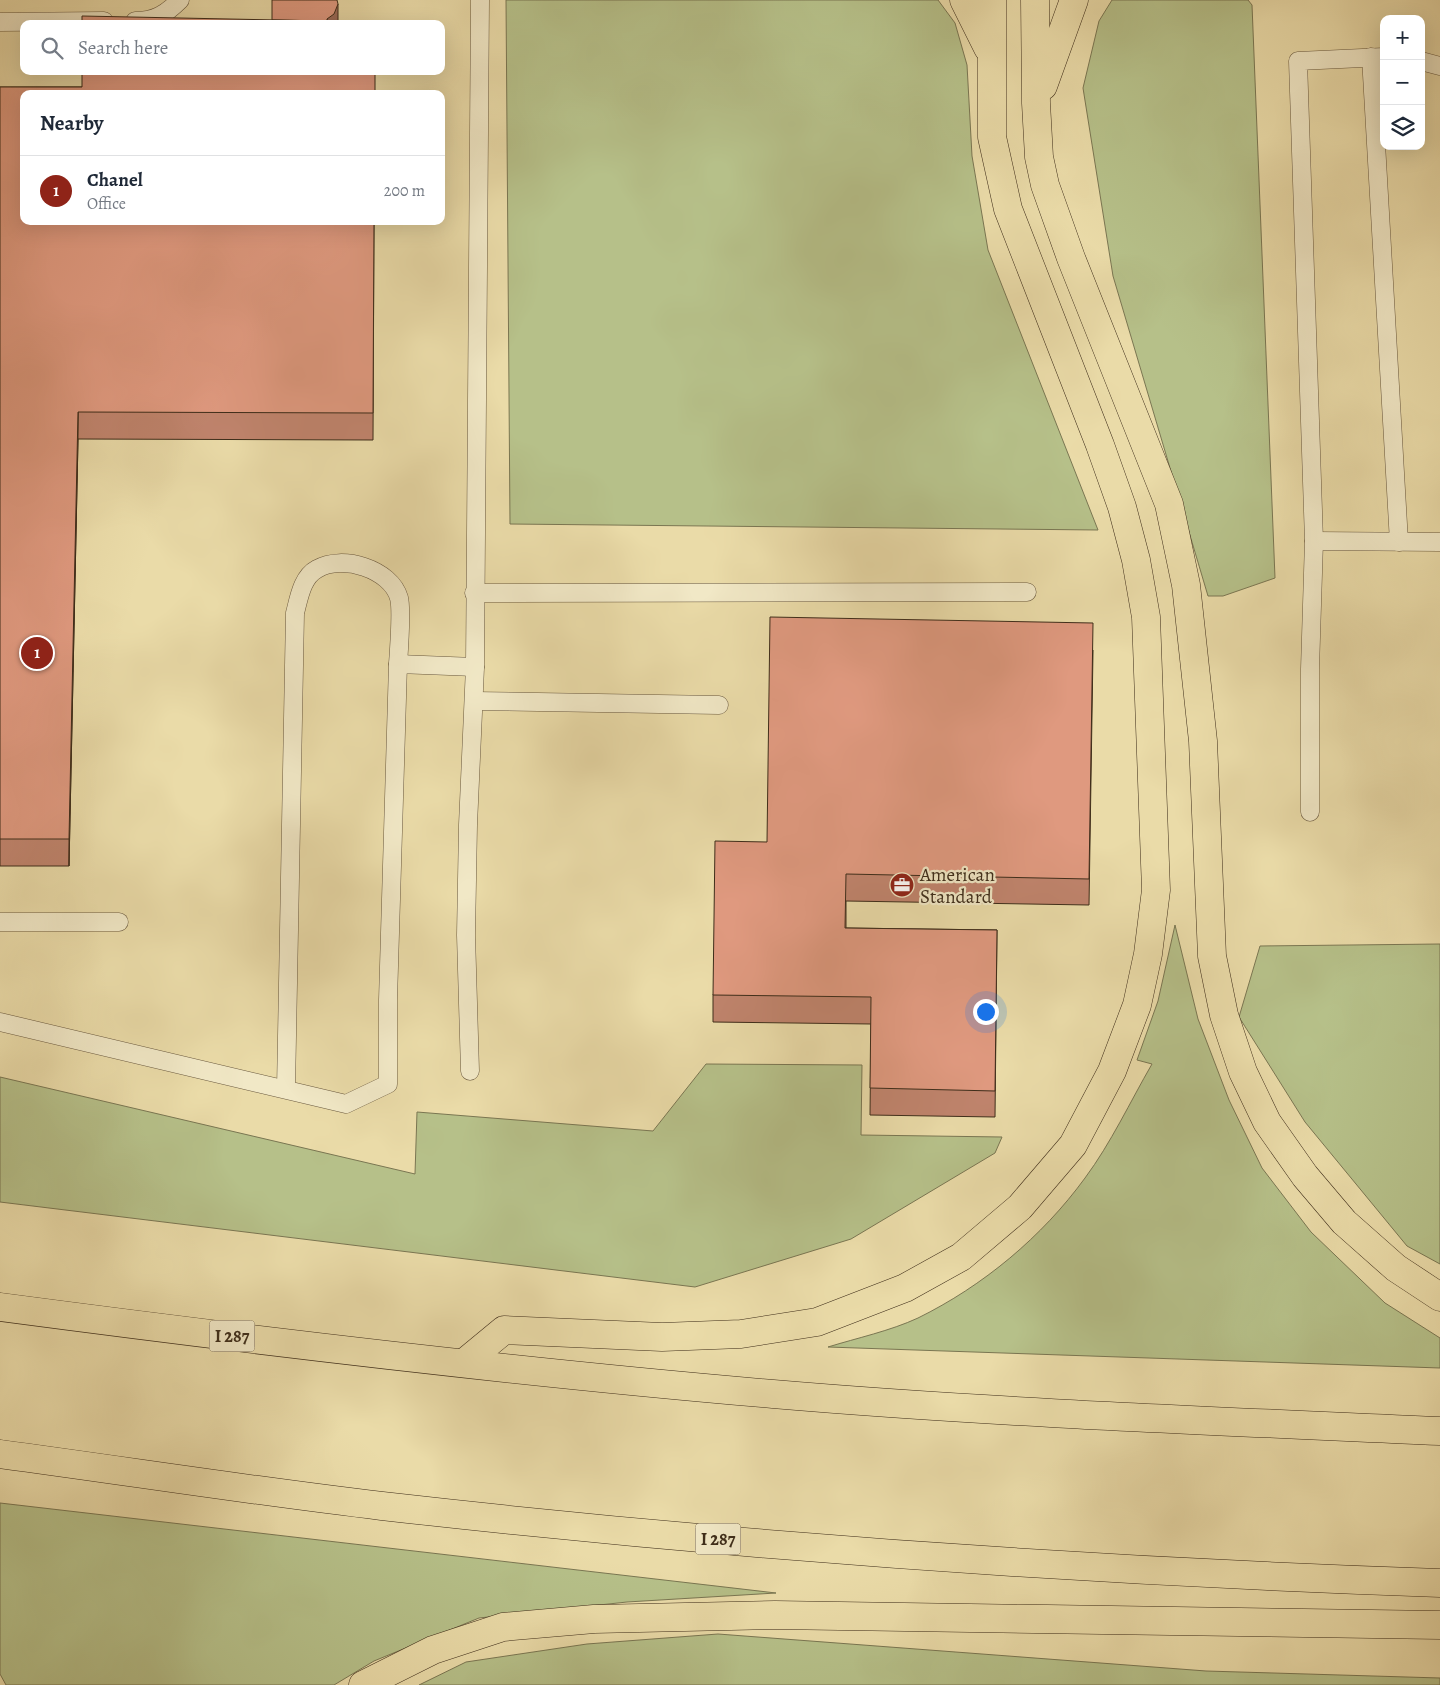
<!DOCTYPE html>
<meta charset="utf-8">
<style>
body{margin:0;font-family:Alegreya,serif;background:#f2f2f3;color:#1f2937}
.controls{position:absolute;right:15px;top:15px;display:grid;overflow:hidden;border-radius:10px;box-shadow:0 5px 20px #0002}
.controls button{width:45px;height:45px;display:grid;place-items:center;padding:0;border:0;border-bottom:1px solid #e0e1e3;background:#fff;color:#1f2937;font:25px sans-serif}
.you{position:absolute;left:985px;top:1011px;width:18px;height:18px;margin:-12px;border:4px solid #fff;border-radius:50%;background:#1a73e8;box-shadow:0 0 0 8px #1a73e833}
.badge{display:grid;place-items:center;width:32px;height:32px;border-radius:50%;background:#8f2418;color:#fff;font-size:16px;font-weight:700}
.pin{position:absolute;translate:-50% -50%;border:2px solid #fff;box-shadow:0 1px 5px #0006}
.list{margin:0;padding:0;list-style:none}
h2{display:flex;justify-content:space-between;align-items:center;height:65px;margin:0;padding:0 20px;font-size:21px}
h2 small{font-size:16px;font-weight:400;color:#747a83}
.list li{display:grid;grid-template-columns:32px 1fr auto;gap:15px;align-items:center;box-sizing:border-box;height:70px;padding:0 20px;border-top:1px solid #e0e1e3}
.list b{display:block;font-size:19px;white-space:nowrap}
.list p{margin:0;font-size:16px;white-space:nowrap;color:#747a83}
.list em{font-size:16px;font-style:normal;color:#747a83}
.icon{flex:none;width:28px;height:28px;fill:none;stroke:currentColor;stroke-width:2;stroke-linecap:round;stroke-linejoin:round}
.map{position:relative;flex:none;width:1440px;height:1685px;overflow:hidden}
.search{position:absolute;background:#fff;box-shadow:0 5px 20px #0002;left:20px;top:20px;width:425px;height:55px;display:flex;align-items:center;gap:12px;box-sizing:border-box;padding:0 18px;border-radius:10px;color:#747a83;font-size:19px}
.panel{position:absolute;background:#fff;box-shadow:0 5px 20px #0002;left:20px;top:90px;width:425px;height:135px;border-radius:10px}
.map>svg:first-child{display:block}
</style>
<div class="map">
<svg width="1440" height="1685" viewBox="0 0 1440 1685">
<rect width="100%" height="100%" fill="#eadba8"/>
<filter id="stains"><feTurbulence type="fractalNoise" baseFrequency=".004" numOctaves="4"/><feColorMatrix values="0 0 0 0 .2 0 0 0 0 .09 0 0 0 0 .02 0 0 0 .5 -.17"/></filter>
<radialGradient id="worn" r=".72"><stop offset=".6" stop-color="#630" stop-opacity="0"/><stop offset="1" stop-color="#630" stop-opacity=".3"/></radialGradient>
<g fill="#b6c089" stroke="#7a7652">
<polygon points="506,0 938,0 955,23 967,65 972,156 988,250 1098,530 510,524"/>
<polygon points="1112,0 1248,0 1252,5 1275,578 1223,596 1208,596 1113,276 1083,88 1099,21"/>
<path d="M1175,925L1198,1019L1229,1100L1262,1168L1311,1232L1385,1303L1440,1338V1368L828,1347C857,1338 890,1331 918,1318C983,1286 1042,1237 1085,1178C1111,1143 1130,1102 1152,1064L1137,1060L1158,1001Z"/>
<polygon points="1440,944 1440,1264 1407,1246 1305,1122 1239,1017 1260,946"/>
<polygon points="706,1064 862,1065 861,1135 1002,1137 995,1153 851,1239 695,1287 0,1202 0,1077 415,1174 417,1112 653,1131"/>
<polygon points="0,1503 776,1593 627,1602 479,1618 374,1661 334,1685 6,1685 0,1674"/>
<polygon points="718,1634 1206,1671 1440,1678 1440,1685 419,1685 466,1662 587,1644"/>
</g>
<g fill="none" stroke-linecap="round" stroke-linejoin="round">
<defs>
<g id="lane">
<path d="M135,21C155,21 166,14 180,0"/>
<polyline points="0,22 104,21"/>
<polyline points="1371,57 1399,542"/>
<polyline points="1421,61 1440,66"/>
<polyline points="1314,541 1298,61 1384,57"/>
<polyline points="474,593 1027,592"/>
<polyline points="474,701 719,705"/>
<polyline points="1310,812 1310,669 1314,541 1440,542"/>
<polyline points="0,922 119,922"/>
<polyline points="0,1022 346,1104 388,1084 388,1000 398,664 475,667 480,0"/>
<polyline points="470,1071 466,935 468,825 475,667"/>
<path d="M286,1089L295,613C299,598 302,577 317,569C342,554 391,569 399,598C402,609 399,650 398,664"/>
</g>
<g id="highway">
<polyline points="964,0 988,48"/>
<polyline points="1035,0 1036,103 1039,157 1045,185 1071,258 1169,504 1186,585 1203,741 1212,956 1224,1015 1243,1072 1267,1122 1305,1176 1344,1222 1396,1268 1440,1297"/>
<polyline points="1043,86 1074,0"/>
<path d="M0,1307C257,1341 515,1372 773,1394C995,1413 1218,1421 1440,1431"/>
<polyline points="464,1363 504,1330 662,1337 741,1334 817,1322 905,1288 961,1257 1020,1207 1073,1145 1112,1071 1137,1005 1148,954 1156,890 1146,617 1136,560 1122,507 1100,445 1008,209 992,137 992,0"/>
<path d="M0,1454C127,1471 254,1491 382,1506C733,1546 1087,1571 1440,1583"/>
<polyline points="363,1685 433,1650 503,1627 594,1619 775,1615 1440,1625"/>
</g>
</defs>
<use href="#lane" stroke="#69583e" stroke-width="19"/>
<use href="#highway" stroke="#3e2d1a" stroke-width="29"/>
<use href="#lane" stroke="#f1e8c6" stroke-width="18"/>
<use href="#highway" stroke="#eadba8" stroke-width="28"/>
</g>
<g fill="#c0846d" stroke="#3e2d1a">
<polygon points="0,87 82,87 374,221 373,440 78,439 69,866 0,866"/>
<polygon points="1093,650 1089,905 846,901 846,928 997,930 995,1117 870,1115 871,1024 713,1022 713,995 767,842"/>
</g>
<g fill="#9c6b59" stroke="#3e2d1a">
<polygon points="338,4 338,24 327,24 327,19"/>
<polygon points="78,412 78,439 69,866 69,839"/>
</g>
<g fill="#df997f" stroke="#3e2d1a">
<polygon points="272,0 337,0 338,4 334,14 327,19 327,21 272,20"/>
<polygon points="82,16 375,22 375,24 82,24"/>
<polygon points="82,71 375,71 375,94 24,94 24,221 374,221 373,413 78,412 69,839 0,839 0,87 82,87"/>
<polygon points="770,617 1093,623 1089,879 846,874 845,928 997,930 995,1091 870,1088 871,997 713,995 715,841 767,842"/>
</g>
<defs>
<symbol id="office-disc" viewBox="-11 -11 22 22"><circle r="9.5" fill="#8f2418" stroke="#f1e8c6"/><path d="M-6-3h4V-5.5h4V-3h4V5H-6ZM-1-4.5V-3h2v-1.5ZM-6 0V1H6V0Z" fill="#fff"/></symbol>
</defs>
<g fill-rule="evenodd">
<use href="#office-disc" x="888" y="871" width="28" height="28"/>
</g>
<g text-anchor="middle" stroke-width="4.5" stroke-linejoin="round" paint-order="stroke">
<g fill="#f1e8c6" stroke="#74654e" stroke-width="1">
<rect x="209.5" y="1320.5" width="45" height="31" rx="4"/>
<rect x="695.5" y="1523.5" width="45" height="31" rx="4"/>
</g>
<g font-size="18" font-weight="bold" fill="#3e2d1a">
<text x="232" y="1342">I 287</text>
<text x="718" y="1545">I 287</text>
</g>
<g font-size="19" fill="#3e2d1a" stroke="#f1e8c6" text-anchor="start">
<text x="920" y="881">American<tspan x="920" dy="22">Standard</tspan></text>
</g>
</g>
<rect width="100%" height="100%" filter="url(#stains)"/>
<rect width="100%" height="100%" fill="url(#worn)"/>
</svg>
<div class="controls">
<button>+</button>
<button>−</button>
<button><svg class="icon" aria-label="layers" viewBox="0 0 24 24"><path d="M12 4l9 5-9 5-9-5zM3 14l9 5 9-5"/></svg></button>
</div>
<div class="you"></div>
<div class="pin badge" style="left:37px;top:653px">1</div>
<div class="search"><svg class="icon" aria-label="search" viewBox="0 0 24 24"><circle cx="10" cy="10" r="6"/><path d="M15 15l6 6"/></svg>Search here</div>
<section class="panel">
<h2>Nearby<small></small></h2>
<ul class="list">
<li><span class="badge">1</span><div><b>Chanel</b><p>Office</p></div><em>200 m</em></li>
</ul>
</section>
</div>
